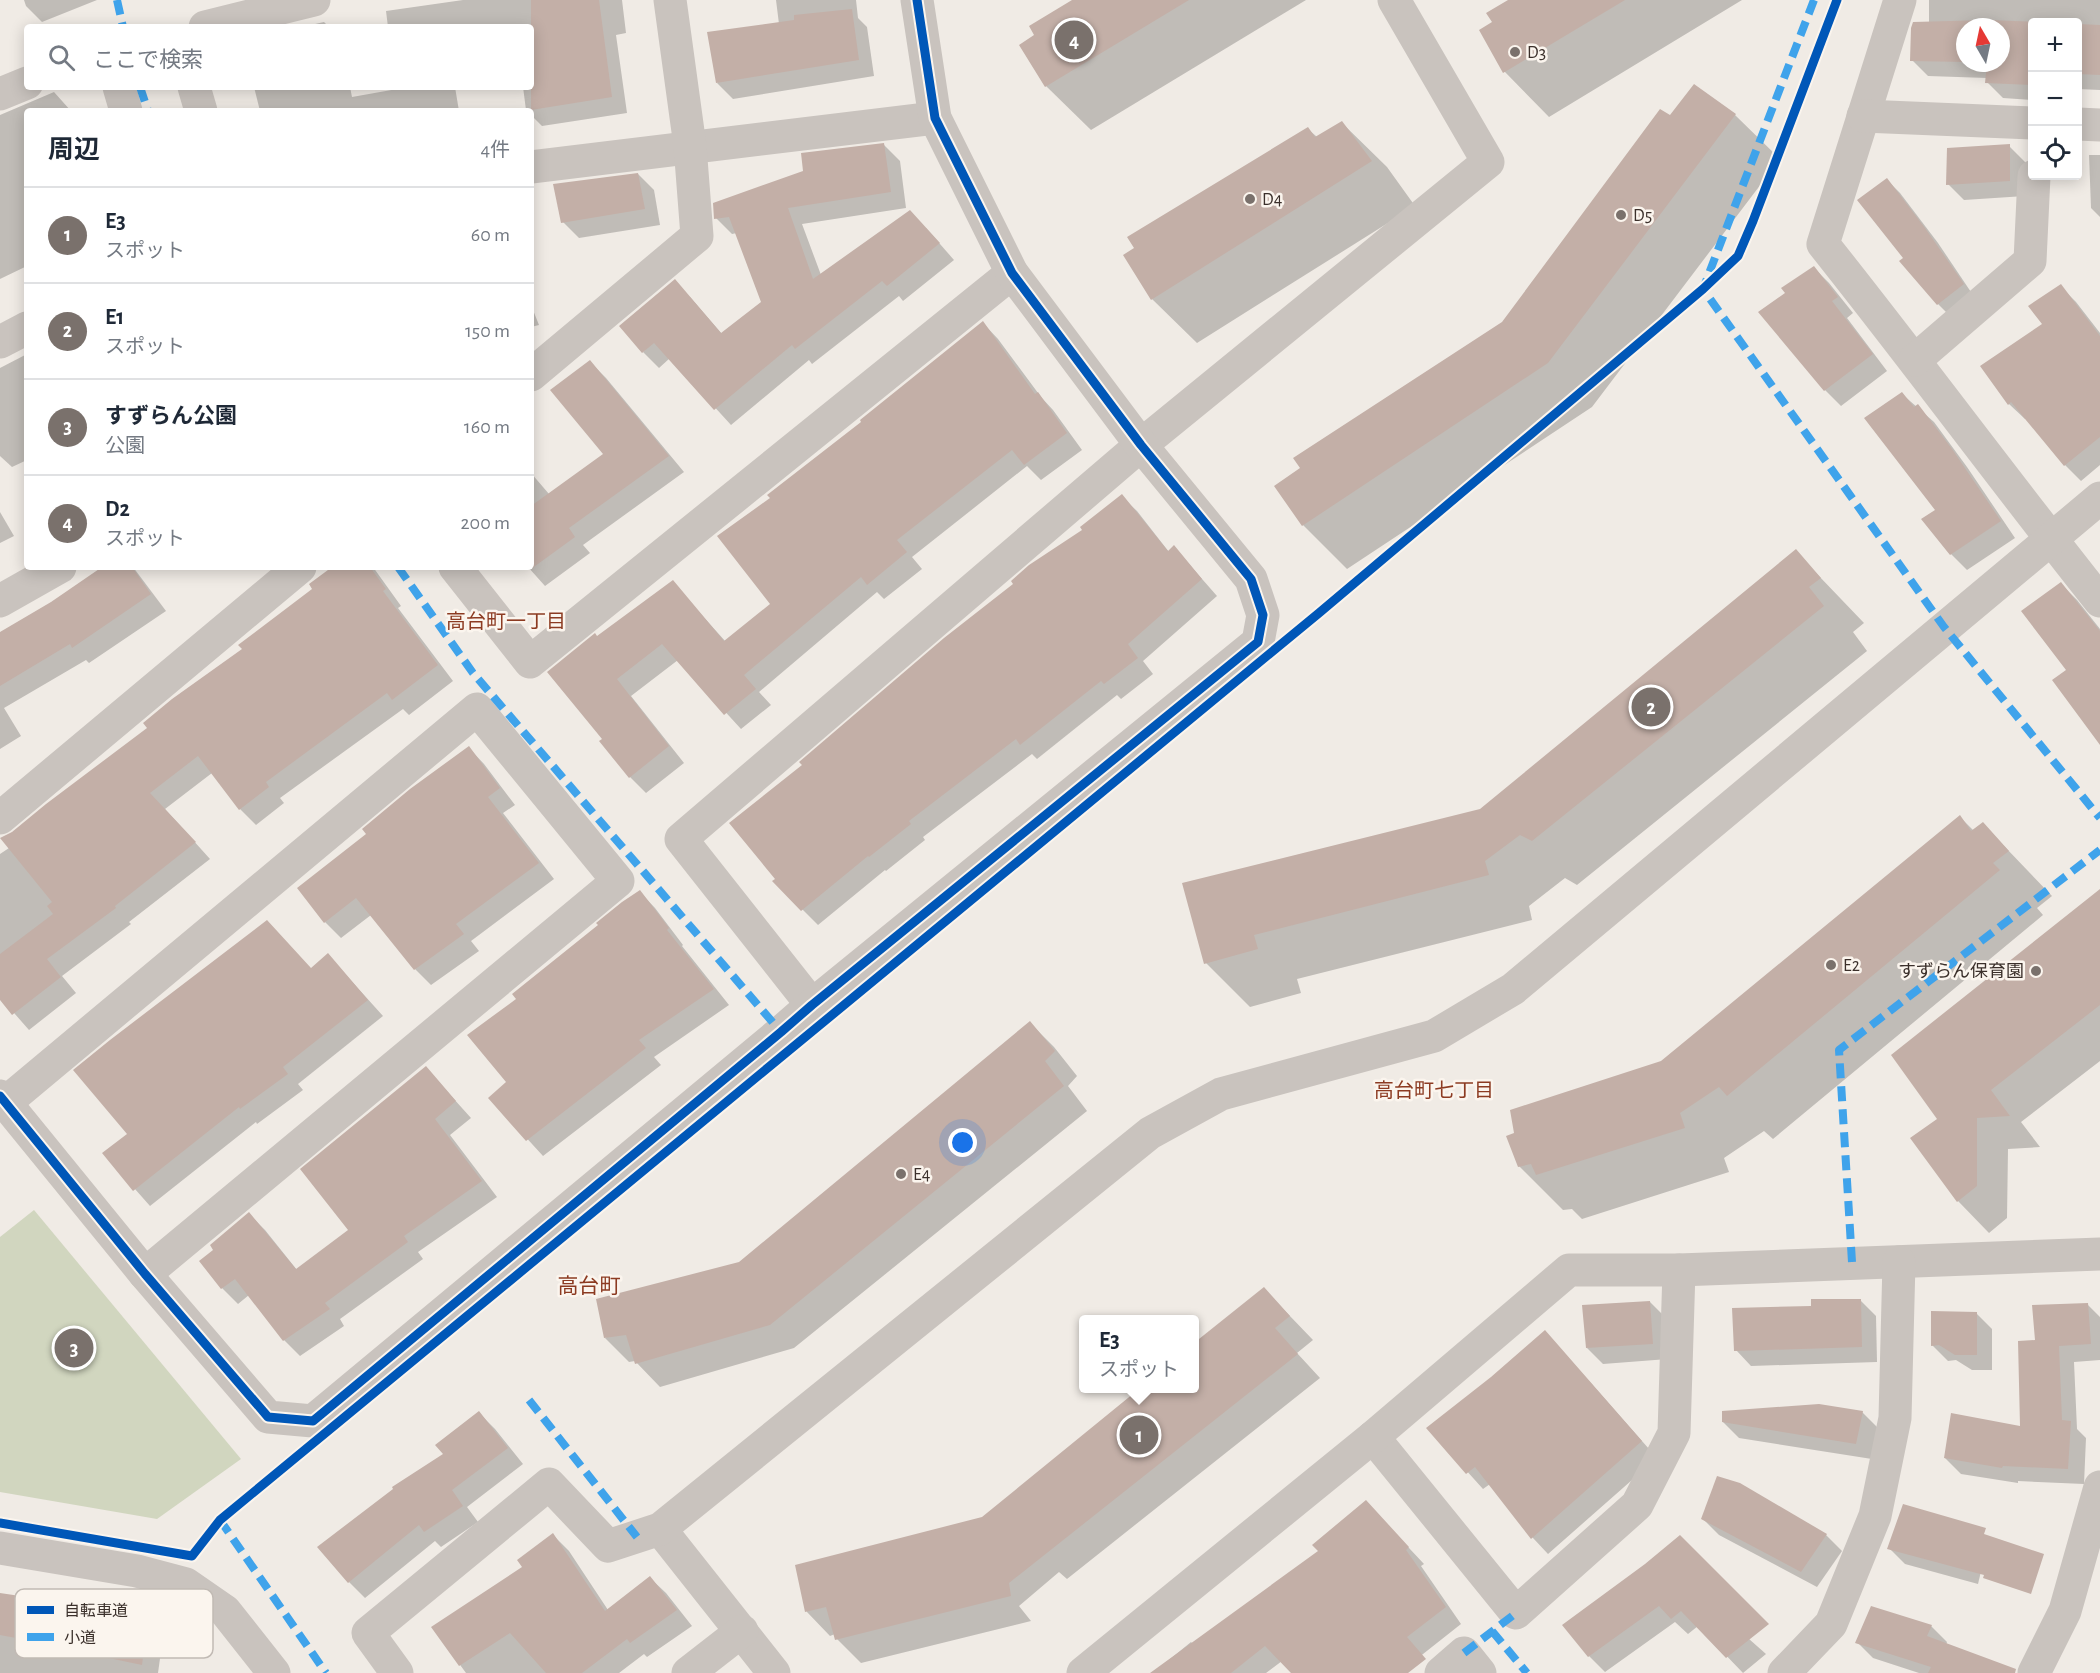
<!DOCTYPE html>
<html lang="ja">
<meta charset="utf-8">
<style>
body{margin:0;font-family:"Alegreya Sans","Noto Sans JP",sans-serif;background:#f2f2f3;color:#1f2937}
.controls{position:absolute;right:18px;top:18px;display:grid;overflow:hidden;border-radius:6px;box-shadow:0 3px 15px #0003}
.controls button{width:54px;height:54px;display:grid;place-items:center;padding:0;border:0;border-bottom:2px solid #e0e1e3;background:#fff;color:#1f2937;font:30px sans-serif}
.compass{position:absolute;left:1956px;top:18px;width:54px;height:54px;border-radius:50%;background:#fff;box-shadow:0 3px 15px #0003;rotate:351deg}
.you{position:absolute;left:963px;top:1143px;width:21px;height:21px;margin:-15px;border:4px solid #fff;border-radius:50%;background:#1a73e8;box-shadow:0 0 0 9px #1a73e833}
.badge{display:grid;place-items:center;width:39px;height:39px;border-radius:50%;background:#7a716c;color:#fff;font-size:20px;font-weight:700}
.pin{position:absolute;translate:-50% -50%;border:3px solid #fff;box-shadow:0 2px 6px #0006}
.popup{position:absolute;left:1079px;top:1315px;width:120px;height:78px;box-sizing:border-box;display:grid;place-content:center;border-radius:6px;background:#fff;filter:drop-shadow(0 2px 4px #0005);font-size:20px;white-space:nowrap;color:#747a83}
.popup b{font-size:22px;color:#1f2937}
.popup::after{content:'';position:absolute;left:50%;top:100%;margin-left:-12px;border:12px solid transparent;border-top-color:#fff}
.list{margin:0;padding:0;list-style:none}
h2{display:flex;justify-content:space-between;align-items:center;height:78px;margin:0;padding:0 24px;font-size:26px}
h2 small{font-size:20px;font-weight:400;color:#747a83}
.list li{display:grid;grid-template-columns:39px 1fr auto;gap:18px;align-items:center;box-sizing:border-box;height:96px;padding:0 24px;border-top:2px solid #e0e1e3}
.list b{display:block;font-size:22px;white-space:nowrap}
.list p{margin:0;font-size:20px;white-space:nowrap;color:#747a83}
.list em{font-size:20px;font-style:normal;color:#747a83}
.icon{flex:none;width:33px;height:33px;fill:none;stroke:currentColor;stroke-width:2;stroke-linecap:round;stroke-linejoin:round}
.map{position:relative;flex:none;width:2100px;height:1673px;overflow:hidden}
.search{position:absolute;background:#fff;box-shadow:0 3px 15px #0003;left:24px;top:24px;width:510px;height:66px;display:flex;align-items:center;gap:15px;box-sizing:border-box;padding:0 21px;border-radius:6px;color:#747a83;font-size:22px}
.panel{position:absolute;background:#fff;box-shadow:0 3px 15px #0003;left:24px;top:108px;width:510px;height:462px;border-radius:6px}
.map>svg:first-child{display:block}
</style>
<div class="map">
<svg width="2100" height="1673" viewBox="0 0 2100 1673">
<rect width="100%" height="100%" fill="#f0ebe5"/>
<polygon fill="#d1d6bf" points="34,1210 241,1459 157,1519 0,1492 0,1237"/>
<g fill="#0003" fill-rule="evenodd">
<polygon points="24,0 97,0 42,22 26,6"/>
<polygon points="463,0 622,0 626,33 616,35 627,113 542,126 531,115 531,111 526,110 523,87 531,87 531,27 388,27 386,11"/>
<polygon points="776,0 856,0 858,18 867,27 874,76 733,99 717,83 779,24"/>
<polygon points="1075,0 1306,0 1091,130 1046,86 1036,36"/>
<polygon points="1511,0 1742,0 1549,117 1505,72 1481,31 1494,22"/>
<path d="M1929,0H2100V90L2078,89V22H2032V100L2003,98L1987,82V78L1928,76L1912,60L1929,23ZM1965,27H2001V63H1965Z"/>
<polygon points="324,22 329,27 302,27"/>
<polygon points="254,87 350,87 352,97 397,89 397,87 455,87 459,111 260,111"/>
<polygon points="54,92 71,111 27,111 27,266 0,279 0,115"/>
<polygon points="1735,115 1780,159 1592,407 1347,569 1303,525 1503,323 1670,117"/>
<polygon points="1342,123 1387,167 1415,206 1197,343 1152,299 1308,129 1317,137"/>
<polygon points="884,145 900,161 906,208 802,224 821,275 926,228 954,260 903,301 899,296 812,364 809,360 731,425 670,358 659,368 643,352 690,297 722,334 762,302 737,233 732,234 716,218"/>
<polygon points="2009,146 2025,162 2025,196 1964,200 1948,184"/>
<polygon points="2089,155 2100,155 2100,217 2091,208"/>
<polygon points="638,174 654,190 660,225 579,238 563,222"/>
<polygon points="1887,180 1900,193 1938,243 1975,298 1951,317 1938,304 1905,258"/>
<polygon points="1813,267 1829,283 1853,313 1847,318 1887,371 1841,406 1825,390 1761,313 1788,293"/>
<polygon points="2060,286 2076,302 2100,333 2100,465 2081,481 2065,465 2027,418 2025,419 2009,404 1982,366 2045,324"/>
<polygon points="531,305 539,325 531,327"/>
<polygon points="983,323 998,339 1041,397 1053,410 1082,450 1041,480 1027,466 912,557 922,569 884,599 877,592 759,692 771,705 741,729 678,660 631,696 684,763 646,793 630,777 601,742 604,739 598,638 672,582 726,642 772,604 772,498"/>
<polygon points="27,354 27,460 12,467 0,456 0,368"/>
<polygon points="590,362 606,378 684,472 583,545 590,553 545,586 528,567 531,567 531,473 549,494 605,455"/>
<polygon points="1902,394 1934,422 1967,467 2015,538 1967,570 1951,554 1924,519 1937,510"/>
<polygon points="1121,496 1137,511 1169,552 1174,547 1217,596 1143,661 1153,674 1121,699 1117,695 1037,759 1032,754 923,837 925,840 886,871 885,870 818,925 774,881 777,879 804,765 1084,530"/>
<polygon points="0,512 14,536 0,543"/>
<polygon points="1795,551 1864,623 1853,632 1867,651 1577,885 1565,878 1529,906 1532,920 1297,979 1301,993 1250,1007 1206,963 1184,884 1481,810"/>
<polygon points="105,567 133,567 166,611 89,663 86,660 4,708 21,736 0,749 0,634 51,604"/>
<polygon points="334,567 373,567 401,606 398,608 453,681 409,715 403,709 280,798 284,803 256,825 240,809 212,773 165,809 210,859 129,922 131,924 62,976 76,993 29,1030 0,997 0,854 9,848 13,834 150,728 314,589"/>
<polygon points="2061,584 2077,600 2100,629 2100,743 2068,670"/>
<polygon points="469,748 484,764 515,805 503,813 554,879 471,941 479,951 431,985 415,969 371,915 341,938 325,922 368,834"/>
<polygon points="1960,817 1974,831 1983,824 2052,896 2037,908 2043,915 1773,1139 1764,1131 1724,1158 1729,1172 1582,1219 1572,1209 1563,1210 1519,1166 1661,1062"/>
<polygon points="640,892 655,908 683,945 682,946 729,1005 654,1057 661,1065 543,1156 490,1098 508,1083 518,999"/>
<polygon points="2100,900 2100,1061 2021,1122 2040,1147 2008,1149 2007,1218 1989,1233 1958,1201 1913,1139 1939,1119"/>
<polygon points="328,955 383,1016 298,1084 303,1090 257,1124 256,1122 150,1206 104,1154 129,1134"/>
<polygon points="1030,1023 1054,1047 1077,1076 1068,1086 1087,1111 794,1348 660,1387 635,1361 629,1362 605,1338 740,1263"/>
<polygon points="426,1068 471,1118 450,1135 497,1197 418,1252 423,1259 340,1319 344,1326 300,1356 284,1340 249,1295 238,1304 222,1288 201,1261 215,1250 249,1214 265,1230 297,1270 350,1230"/>
<polygon points="1264,1289 1313,1340 1297,1353 1320,1378 1067,1579 1059,1572 1019,1606 1031,1621 861,1663 837,1639 835,1634 830,1636 807,1612 797,1566 983,1518 1141,1388 1194,1388"/>
<polygon points="1860,1300 1876,1316 1877,1362 1751,1366 1736,1350"/>
<polygon points="1650,1302 1666,1318 1668,1359 1603,1364 1587,1348"/>
<polygon points="2087,1304 2100,1317 2100,1360 2074,1362 2077,1429 2086,1438 2084,1484 2018,1481 2018,1483 1961,1474 1945,1458 2022,1428 2037,1341"/>
<polygon points="1976,1313 1992,1329 1992,1370 1972,1370 1956,1360 1948,1361 1932,1345"/>
<polygon points="1589,1381 1657,1458 1548,1554 1533,1538 1490,1484 1483,1489 1428,1428"/>
<polygon points="1862,1412 1878,1428 1872,1459 1739,1438 1723,1422"/>
<polygon points="479,1413 495,1429 523,1464 467,1507 478,1522 441,1547 435,1541 365,1598 349,1582 445,1454"/>
<polygon points="1366,1502 1424,1564 1421,1566 1461,1624 1399,1673 1293,1673 1282,1661 1266,1673 1153,1673 1191,1642 1193,1644 1321,1551"/>
<polygon points="1703,1519 1826,1535 1842,1551 1817,1587 1719,1535"/>
<polygon points="553,1535 569,1551 608,1610 650,1578 666,1593 692,1626 647,1657 644,1654 619,1673 466,1673 433,1628 524,1568"/>
<polygon points="1988,1542 1978,1584 1905,1564 1889,1548"/>
<polygon points="1646,1565 1714,1608 1766,1654 1743,1673 1698,1626 1688,1634 1675,1622 1605,1672 1589,1656"/>
<polygon points="0,1594 147,1621 163,1637 158,1673 0,1673"/>
<polygon points="1931,1626 1947,1642 1946,1645 2007,1673 1919,1673 1873,1658 1857,1642"/>
</g>
<g fill="#c3afa7">
<polygon points="531,0 599,0 612,97 531,110"/>
<polygon points="1072,0 1189,0 1045,87 1019,45 1034,35 1029,26"/>
<polygon points="1508,0 1625,0 1503,73 1479,30 1492,22 1486,13"/>
<polygon points="852,9 859,60 716,83 707,32 794,20 794,15"/>
<polygon points="1989,20 2042,22 2032,22 2032,85 1985,83 1987,63 2001,63 2001,27 1965,27 1965,62 1910,61 1911,28 1913,22"/>
<polygon points="2078,24 2100,25 2100,75 2078,74"/>
<polygon points="1694,84 1736,114 1548,363 1302,526 1274,486 1300,468 1293,458 1502,322 1660,109 1670,115"/>
<polygon points="1342,121 1372,161 1151,300 1123,255 1134,248 1127,237 1308,127 1315,137"/>
<polygon points="884,143 891,192 788,208 813,279 910,210 940,243 887,286 882,281 795,349 792,345 714,410 654,343 642,353 619,326 675,279 721,333 761,302 729,217 714,219 713,203 803,171 801,153"/>
<polygon points="2010,144 2010,181 1946,185 1947,148"/>
<polygon points="638,173 645,209 561,223 553,184"/>
<polygon points="1887,178 1925,228 1964,284 1937,305 1899,261 1903,258 1857,200"/>
<polygon points="1814,266 1838,297 1832,301 1873,354 1824,391 1758,312 1785,293 1781,288"/>
<polygon points="2061,284 2100,336 2100,437 2064,466 2011,402 2008,405 1980,366 2042,324 2028,306"/>
<polygon points="983,321 1035,394 1038,392 1067,433 1024,465 1012,450 897,540 907,552 867,585 861,577 744,675 756,689 724,715 662,644 617,679 669,746 629,778 599,741 602,739 547,672 595,633 597,636 673,580 724,641 770,604 717,536 770,498 767,495 861,422 860,420"/>
<polygon points="590,360 669,456 569,528 575,537 531,569 531,506 603,454 550,390"/>
<polygon points="1902,392 1914,407 1918,404 1952,449 2001,521 1950,555 1921,519 1935,510 1864,418"/>
<polygon points="1122,494 1168,551 1174,545 1202,579 1128,644 1138,658 1104,684 1101,681 1020,745 1016,739 909,821 911,824 869,857 868,856 801,911 772,881 775,879 729,823 802,765 799,762 944,638 1013,584 1011,581 1029,565 1082,530 1080,527"/>
<polygon points="1796,549 1821,578 1809,587 1824,606 1532,841 1520,835 1485,861 1489,875 1254,935 1258,949 1204,964 1182,883 1480,809"/>
<polygon points="102,567 132,567 151,594 72,648 70,644 0,686 0,632 51,602"/>
<polygon points="332,567 370,567 386,589 383,591 438,665 392,700 387,693 266,782 269,787 239,810 198,756 150,793 196,842 115,906 116,908 47,959 61,977 12,1015 0,1000 0,954 53,914 47,906 52,902 0,838 12,832 46,804 147,728 143,723 172,699 242,649 238,645 312,589 309,584"/>
<polygon points="2061,582 2100,631 2100,745 2052,680 2066,670 2021,611"/>
<polygon points="469,746 500,788 488,797 539,863 456,924 464,934 414,970 356,898 324,923 297,888 366,834 362,829 410,789"/>
<polygon points="1960,815 1971,831 1983,822 2009,851 1993,863 2000,870 1727,1096 1719,1087 1680,1113 1685,1128 1536,1175 1531,1164 1518,1167 1506,1136 1514,1133 1510,1110 1661,1061"/>
<polygon points="2100,889 2100,1005 1991,1090 2010,1116 1977,1118 1977,1186 1957,1202 1910,1138 1937,1119 1891,1055"/>
<polygon points="640,890 669,928 667,930 714,989 639,1040 646,1048 526,1141 488,1098 506,1082 467,1035 516,999 512,994 598,925 596,923 622,902"/>
<polygon points="267,920 311,968 328,953 368,1000 283,1067 288,1074 240,1109 239,1107 133,1191 102,1153 127,1134 73,1070 110,1040"/>
<polygon points="1030,1021 1055,1051 1045,1061 1064,1086 770,1325 635,1364 626,1335 604,1338 596,1299 739,1262"/>
<polygon points="426,1066 456,1101 435,1119 482,1181 404,1236 408,1242 325,1303 330,1309 283,1341 235,1279 221,1289 199,1261 213,1250 210,1245 249,1212 296,1269 348,1230 300,1169"/>
<polygon points="1264,1287 1290,1316 1275,1328 1298,1354 1009,1583 1011,1596 835,1640 826,1607 805,1612 795,1565 982,1517 1139,1389 1194,1389 1194,1343"/>
<polygon points="1811,1299 1861,1299 1862,1347 1734,1351 1732,1308 1811,1306"/>
<polygon points="1650,1301 1653,1344 1586,1348 1582,1305"/>
<polygon points="2088,1303 2091,1344 2059,1346 2062,1420 2071,1421 2068,1469 2003,1466 2002,1468 1944,1458 1951,1413 2020,1426 2018,1341 2035,1340 2032,1305"/>
<polygon points="1931,1311 1977,1312 1977,1355 1955,1355 1939,1345 1931,1346"/>
<polygon points="1545,1330 1642,1441 1531,1539 1475,1467 1466,1474 1426,1428 1491,1377"/>
<polygon points="1819,1404 1863,1411 1856,1444 1722,1422 1722,1411"/>
<polygon points="479,1411 508,1448 452,1490 463,1506 424,1532 419,1525 348,1583 317,1547 393,1489 392,1487 443,1454 435,1445"/>
<polygon points="1717,1476 1740,1483 1827,1534 1801,1572 1701,1519"/>
<polygon points="1366,1500 1409,1547 1406,1550 1446,1607 1407,1637 1426,1659 1408,1673 1291,1673 1265,1646 1231,1673 1150,1673 1318,1551 1312,1545"/>
<polygon points="1903,1504 1986,1528 1984,1534 2044,1554 2031,1594 1983,1578 1984,1575 1887,1549"/>
<polygon points="553,1533 605,1611 650,1576 677,1610 630,1643 627,1639 582,1673 546,1673 510,1633 459,1666 431,1627 522,1567 517,1560"/>
<polygon points="1680,1535 1769,1624 1726,1658 1681,1611 1671,1619 1659,1606 1588,1657 1562,1625 1645,1564"/>
<polygon points="0,1593 87,1606 148,1619 142,1665 80,1652 80,1650 0,1635"/>
<polygon points="1871,1606 1932,1625 1927,1636 2016,1669 2015,1673 1928,1673 1931,1667 1855,1643"/>
</g>
<g fill="none" stroke-linecap="round" stroke-linejoin="round">
<g stroke="#c9c3be" stroke-width="33">
<path d="M1900,0L1823,244C1917,362 2006,483 2100,601"/>
<polyline points="205,27 314,0"/>
<polyline points="119,87 126,111"/>
<polyline points="194,87 201,111"/>
<polyline points="0,94 27,83"/>
<polyline points="1863,116 2032,123"/>
<polyline points="2078,124 2100,125"/>
<polyline points="531,167 935,118"/>
<polyline points="0,342 27,328"/>
<polyline points="1915,360 2030,261 2034,176"/>
<polyline points="531,375 697,236 690,146 670,0"/>
<polyline points="455,567 530,662 1012,273"/>
<polyline points="0,601 60,567"/>
<polyline points="0,818 300,567"/>
<polyline points="812,1005 681,839 1141,445 1488,162 1394,0"/>
<polyline points="0,1096 145,1274 268,1417 313,1421 781,1032 812,1005 1258,642 1263,615 1251,579 1141,445 1012,273 935,118 917,0"/>
<polyline points="5,1103 477,709 618,881 145,1274"/>
<polyline points="1373,1437 1516,1613 1637,1505 1674,1433 1679,1270"/>
<polyline points="660,1529 774,1673"/>
<polyline points="0,1548 137,1571 186,1584 225,1611 274,1673"/>
<polyline points="397,1673 368,1633 549,1484 608,1546 660,1529 1150,1133 1221,1094 1434,1036 1513,989 2100,498"/>
<polyline points="688,1673 742,1631"/>
<polyline points="1083,1673 1373,1437 1569,1270 1679,1270 2100,1254"/>
<polyline points="1441,1673 1464,1653 1480,1673"/>
<polyline points="1784,1673 1831,1624 1875,1516 1895,1418 1899,1262"/>
<polyline points="2034,1673 2065,1611 2100,1487"/>
</g>
<g stroke="#3fa3eb" stroke-width="8" stroke-dasharray="15 8" stroke-linecap="butt">
<polyline points="117,0 123,27"/>
<polyline points="1814,0 1703,289 1944,627 2100,818"/>
<polyline points="140,87 148,111"/>
<polyline points="398,567 473,673 781,1032"/>
<polyline points="1852,1262 1839,1050 2100,850"/>
<polyline points="529,1400 637,1537"/>
<polyline points="220,1520 326,1673"/>
<polyline points="1492,1631 1527,1673"/>
<polyline points="1464,1653 1516,1613"/>
</g>
<defs>
<g id="cycleway">
<polyline points="0,1096 145,1274 268,1417 313,1421 781,1032 812,1005 1258,642 1263,615 1251,579 1141,445 1012,273 935,118 917,0"/>
<polyline points="0,1523 192,1556 220,1520 1319,613 1703,289 1738,256 1753,221 1837,0"/>
</g>
</defs>
<use href="#cycleway" stroke="#fbf5ee" stroke-width="13"/>
<use href="#cycleway" stroke="#0057b8" stroke-width="9"/>
</g>
<g fill="#7a716c" stroke="#fbf5ee" stroke-width="2">
<circle cx="1515" cy="52" r="6"/>
<circle cx="1250" cy="199" r="6"/>
<circle cx="1621" cy="215" r="6"/>
<circle cx="1831" cy="965" r="6"/>
<circle cx="2036" cy="971" r="6"/>
<circle cx="901" cy="1174" r="6"/>
</g>
<g text-anchor="middle" stroke-width="5" stroke-linejoin="round" paint-order="stroke">
<g font-size="18" fill="#3b302b" stroke="#fbf5ee" text-anchor="start">
<text x="1527" y="58">D3</text>
<text x="1262" y="205">D4</text>
<text x="1633" y="221">D5</text>
<text x="1843" y="971">E2</text>
<text x="2024" y="977" text-anchor="end">すずらん保育園</text>
<text x="913" y="1180">E4</text>
</g>
<g font-size="20" fill="#8c3b22" stroke="#fbf5ee">
<text x="506" y="628">高台町一丁目</text>
<text x="1434" y="1097">高台町七丁目</text>
</g>
<g font-size="21" fill="#8c3b22" stroke="#fbf5ee">
<text x="589" y="1293">高台町</text>
</g>
</g>
<rect x="15" y="1589" width="198" height="69" rx="9" fill="#fbf5ee" stroke="#c1bab4" stroke-width="1.5"/>
<rect x="27" y="1606" width="27" height="8" fill="#0057b8"/>
<rect x="27" y="1633" width="27" height="8" fill="#3fa3eb"/>
<g font-size="16" fill="#3b302b">
<text x="64" y="1616">自転車道</text>
<text x="64" y="1643">小道</text>
</g>
</svg>
<div class="controls">
<button>+</button>
<button>−</button>
<button><svg class="icon" aria-label="locate" viewBox="0 0 24 24"><circle cx="12" cy="12" r="6"/><path d="M12 2v4M12 18v4M2 12h4M18 12h4"/></svg></button>
</div>
<svg class="compass" viewBox="-18 -18 36 36"><path d="M0-13l5 13h-10z" fill="#e53935"/><path d="M0 13l5-13h-10z" fill="#747a83"/></svg>
<div class="you"></div>
<div class="pin badge" style="left:1139px;top:1435px">1</div>
<div class="popup"><b>E3</b>スポット</div>
<div class="pin badge" style="left:1651px;top:707px">2</div>
<div class="pin badge" style="left:74px;top:1348px">3</div>
<div class="pin badge" style="left:1074px;top:40px">4</div>
<div class="search"><svg class="icon" aria-label="search" viewBox="0 0 24 24"><circle cx="10" cy="10" r="6"/><path d="M15 15l6 6"/></svg>ここで検索</div>
<section class="panel">
<h2>周辺<small>4件</small></h2>
<ul class="list">
<li><span class="badge">1</span><div><b>E3</b><p>スポット</p></div><em>60 m</em></li>
<li><span class="badge">2</span><div><b>E1</b><p>スポット</p></div><em>150 m</em></li>
<li><span class="badge">3</span><div><b>すずらん公園</b><p>公園</p></div><em>160 m</em></li>
<li><span class="badge">4</span><div><b>D2</b><p>スポット</p></div><em>200 m</em></li>
</ul>
</section>
</div>
